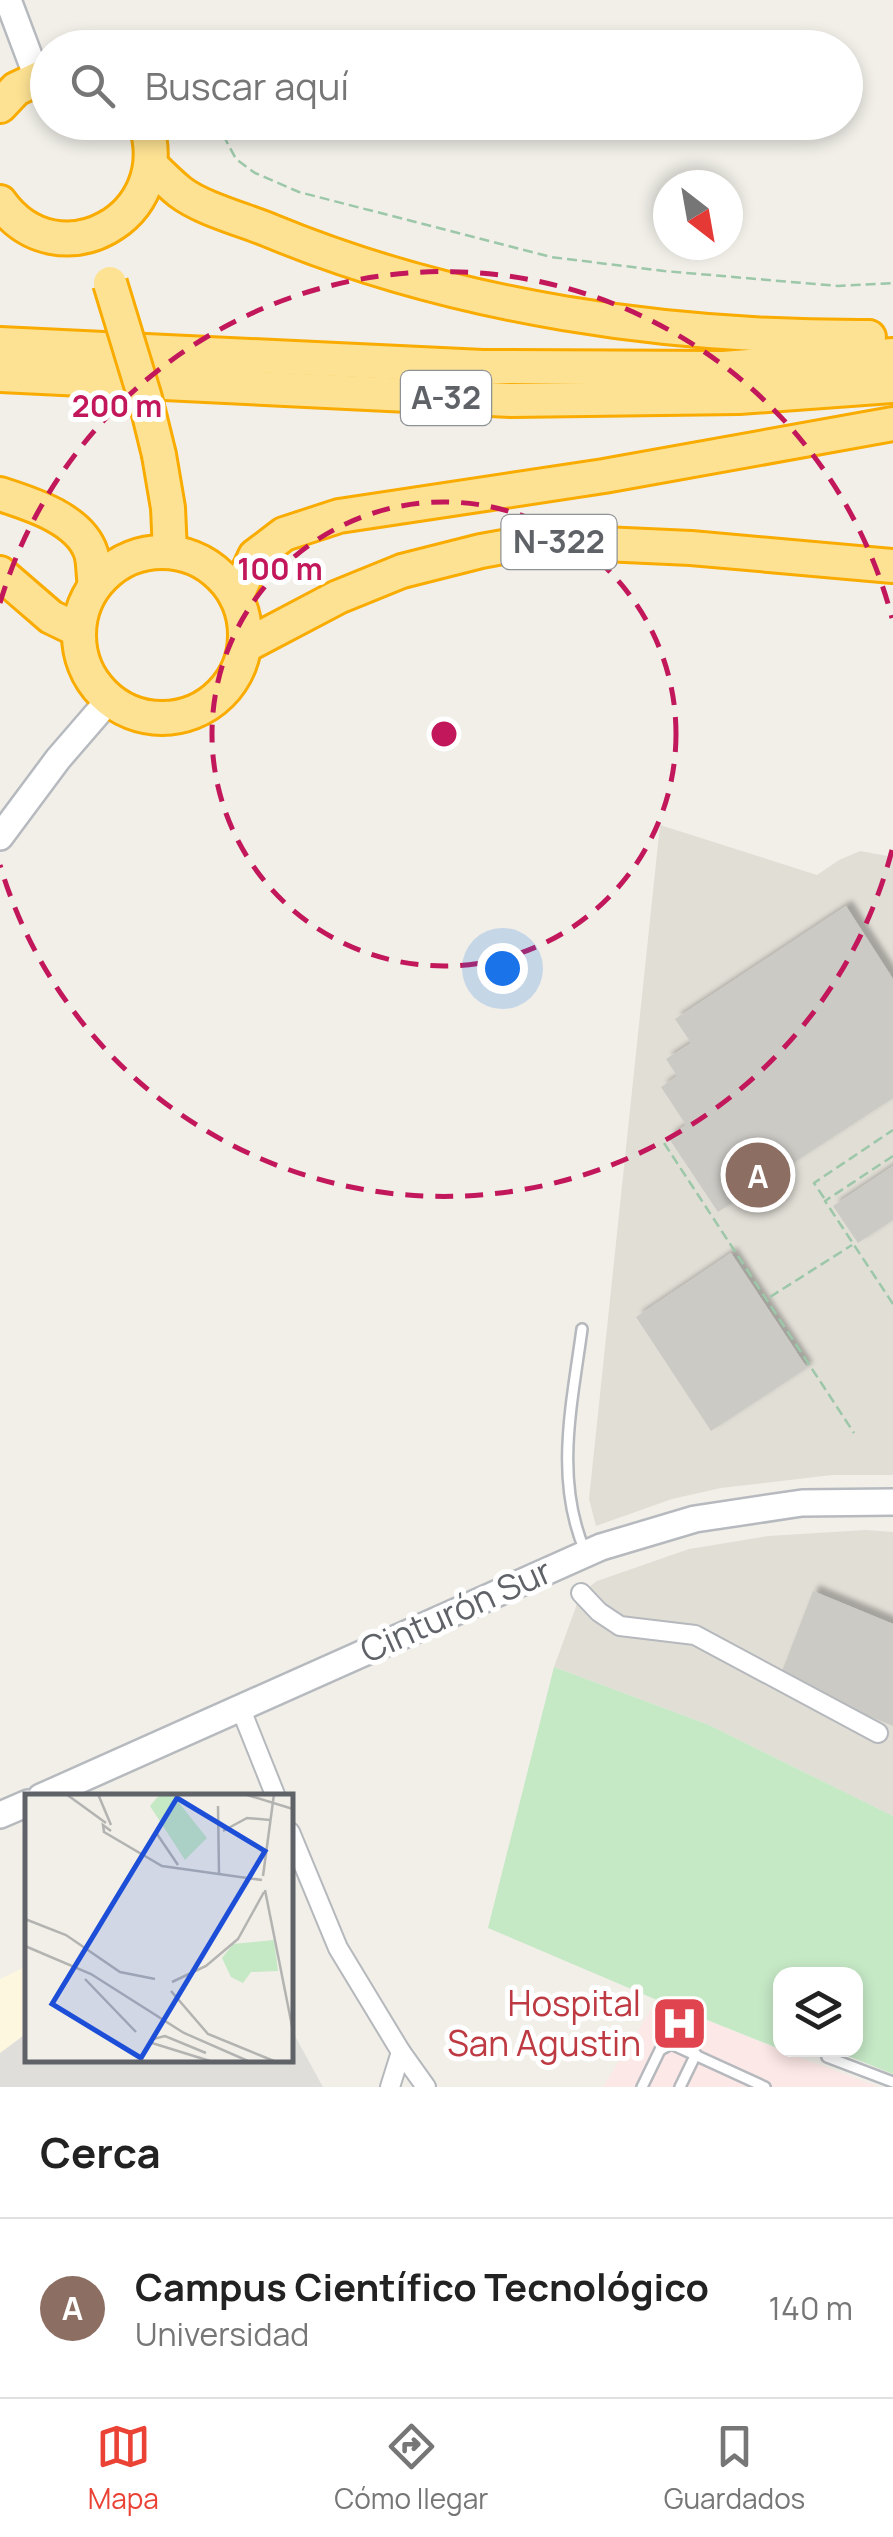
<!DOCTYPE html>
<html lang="es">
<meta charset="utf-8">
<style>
body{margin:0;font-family:Manrope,sans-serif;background:#f2f2f2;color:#222}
.controls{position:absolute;right:30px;bottom:30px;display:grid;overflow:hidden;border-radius:20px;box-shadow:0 5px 15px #0003}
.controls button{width:90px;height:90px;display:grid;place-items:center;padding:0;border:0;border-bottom:2px solid #e0e0e0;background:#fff;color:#222;font:50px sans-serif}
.compass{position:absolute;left:653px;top:170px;width:90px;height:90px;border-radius:50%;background:#fff;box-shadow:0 5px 15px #0003;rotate:149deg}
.you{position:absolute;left:502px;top:968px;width:35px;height:35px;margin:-25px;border:8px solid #fff;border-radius:50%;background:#1a73e8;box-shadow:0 0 0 15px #1a73e833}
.badge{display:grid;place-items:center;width:65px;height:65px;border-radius:50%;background:#ea4335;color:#fff;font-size:32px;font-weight:700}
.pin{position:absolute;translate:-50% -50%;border:5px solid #fff;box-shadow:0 2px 10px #0006}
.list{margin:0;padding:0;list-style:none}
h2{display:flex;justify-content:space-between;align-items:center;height:130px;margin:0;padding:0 40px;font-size:42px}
h2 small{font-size:32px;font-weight:400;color:#767676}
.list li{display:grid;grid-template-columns:65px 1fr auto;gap:30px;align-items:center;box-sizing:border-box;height:180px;padding:0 40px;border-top:2px solid #e0e0e0}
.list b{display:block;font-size:38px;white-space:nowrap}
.list p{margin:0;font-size:32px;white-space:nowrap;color:#767676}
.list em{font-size:32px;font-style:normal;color:#767676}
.icon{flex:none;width:55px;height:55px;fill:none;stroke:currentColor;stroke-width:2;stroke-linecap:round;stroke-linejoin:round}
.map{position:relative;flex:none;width:893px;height:2087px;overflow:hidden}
.search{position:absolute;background:#fff;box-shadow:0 5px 15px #0003;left:30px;right:30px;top:30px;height:110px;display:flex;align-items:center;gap:25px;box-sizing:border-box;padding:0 35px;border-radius:55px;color:#767676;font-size:38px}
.sheet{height:310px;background:#fff}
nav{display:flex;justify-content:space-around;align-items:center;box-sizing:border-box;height:140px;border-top:2px solid #e0e0e0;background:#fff;font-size:28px;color:#767676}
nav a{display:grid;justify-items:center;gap:5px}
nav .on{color:#ea4335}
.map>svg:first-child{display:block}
</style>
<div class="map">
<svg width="893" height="2087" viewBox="0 0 893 2087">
<defs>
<filter id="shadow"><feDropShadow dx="6" dy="-6" stdDeviation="2.5" flood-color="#0004"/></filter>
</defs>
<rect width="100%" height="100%" fill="#f1efe8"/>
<polygon fill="#fef7e0" points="27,1966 28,2060 0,2082 0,1979"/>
<polygon fill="#e0deda" points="290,2027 323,2087 0,2087 0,2053 27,2033 28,2060 290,2060"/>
<g fill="#e1ded6">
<polygon points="660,825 817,875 839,860 860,851 893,857 893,1475 832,1475 721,1488 672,1499 596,1526 589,1499"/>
<polygon points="866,1530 893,1532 893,1816 709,1725 554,1667 581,1593 597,1581 689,1549 768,1536"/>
</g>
<polygon fill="#fce8e6" points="657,2000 780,2050 879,2087 603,2087"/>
<polygon fill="#c5e8c5" points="554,1667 709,1725 893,1816 893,2074 833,2050 856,2050 856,1974 780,1974 780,2049 657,2000 488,1928"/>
<g fill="#cccac5" filter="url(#shadow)">
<polygon points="846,906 893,979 893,1098 718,1212 668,1137 686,1125 661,1087 677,1076 666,1059 691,1043 675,1019"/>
<polygon points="893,1166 893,1220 858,1243 833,1206"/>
<polygon points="731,1253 807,1368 711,1431 636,1317"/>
<polygon points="813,1591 893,1624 893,1726 779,1679"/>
</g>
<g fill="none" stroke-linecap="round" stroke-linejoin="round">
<defs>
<g id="lane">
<path d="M582,1329C572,1404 554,1479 585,1551"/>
<polyline points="827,2057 893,2082"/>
<polyline points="642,2087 660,2050 671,2044 765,2087"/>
<polyline points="680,2087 696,2054"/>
</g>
<g id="street">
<polyline points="581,1593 599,1612 620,1626 695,1635 878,1733"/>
<polyline points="240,1707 276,1797"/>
<polyline points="290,1832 338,1948 401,2052 426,2087"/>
<polyline points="390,2087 401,2052"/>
</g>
<g id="secondary">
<polyline points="8,0 37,77"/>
<polyline points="0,837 58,759 109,700"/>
<polyline points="41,1797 601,1547 695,1519 802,1503 893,1502"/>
<polyline points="0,1815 28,1803"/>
</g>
<g id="highway">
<polyline points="0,106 16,89 48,74"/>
<path d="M152,166C161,175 170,184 180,192C202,209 245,220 271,231C457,308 668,338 869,337"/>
<path d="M0,202C58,283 178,217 145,122"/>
<polyline points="0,344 483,367 723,368 893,355"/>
<polyline points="0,375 511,400 739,397 893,386"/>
<polyline points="159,455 168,508 170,552"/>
<path d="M0,494C31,504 80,519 91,553C94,563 93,575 95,585"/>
<circle cx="162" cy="635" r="83"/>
<polyline points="0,573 51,617 78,630"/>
<polyline points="236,597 255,556 284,534 339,516 604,476 893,424"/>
<polyline points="245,646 338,597 402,571 481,551 537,541 691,548 893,566"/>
</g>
</defs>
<use href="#lane" stroke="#b5b8bc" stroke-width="14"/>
<use href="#street" stroke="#b5b8bc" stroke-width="22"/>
<use href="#secondary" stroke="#b6babf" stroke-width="30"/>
<use href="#highway" stroke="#f9ab00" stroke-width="38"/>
<g stroke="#9cc7a9" stroke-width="2.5" stroke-dasharray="10 5" stroke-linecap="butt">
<polyline points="216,122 236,159 255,173 299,192 551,257 664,271 838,286 893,283"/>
<polyline points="664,1143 854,1433"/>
<polyline points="893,1156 825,1201 893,1304"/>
<polyline points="824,1198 814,1183 893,1130"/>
<polyline points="770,1297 852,1245"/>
</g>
<use href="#lane" stroke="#fff" stroke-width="9"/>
<use href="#street" stroke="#fff" stroke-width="18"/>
<use href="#secondary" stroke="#fff" stroke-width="25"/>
<use href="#highway" stroke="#fde293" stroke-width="32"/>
<defs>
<polyline id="highway-bridge" points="110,283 145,398 159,455"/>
</defs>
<use href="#highway-bridge" stroke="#f9ab00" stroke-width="38" stroke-linecap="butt"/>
<use href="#highway-bridge" stroke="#fde293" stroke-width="32"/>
</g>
<g fill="none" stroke="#c2185b" stroke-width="5" stroke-dasharray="18 12">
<circle cx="444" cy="734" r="232"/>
<path d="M892 850A463 463 0 0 1 0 865M0 603A463 463 0 0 1 892 618"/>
</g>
<defs>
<symbol id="hospital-square" viewBox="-11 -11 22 22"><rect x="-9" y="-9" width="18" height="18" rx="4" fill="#e0444e" stroke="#fff"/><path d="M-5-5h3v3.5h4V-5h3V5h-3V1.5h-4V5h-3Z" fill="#fff"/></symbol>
</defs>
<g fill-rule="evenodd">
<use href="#hospital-square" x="648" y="1992" width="63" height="63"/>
</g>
<g text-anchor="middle" stroke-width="10" stroke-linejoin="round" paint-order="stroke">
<g fill="#fff" stroke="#8f9295" stroke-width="2.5">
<rect x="401" y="371" width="90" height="54" rx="8"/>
<rect x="501.5" y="515" width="115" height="54" rx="8"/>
</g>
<g font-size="32" font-weight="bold" fill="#5f6368">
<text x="446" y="409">A-32</text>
<text x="559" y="553">N-322</text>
</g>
<g font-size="35" fill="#5f6368" stroke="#fff">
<text transform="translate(456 1611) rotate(-24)" y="12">Cinturón Sur</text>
</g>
<g font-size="35" fill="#be3a42" stroke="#fff" text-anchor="end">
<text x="641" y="2016">Hospital<tspan x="641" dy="40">San Agustin</tspan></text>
</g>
</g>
<g transform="translate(25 1794)">
<rect width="268" height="268" fill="#f1efe8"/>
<path d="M135,0H147L182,44L160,66L125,12ZM249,146L253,177L226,178L218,189L206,183L197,164L208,150Z" fill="#c5e8c5"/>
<path fill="none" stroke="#b3b3b1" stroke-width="2.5" d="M41,0L81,29M73,0L86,31M219,0L268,15M193,12L194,79M86,37L78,31L79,38L137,72L237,86M198,37L222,24L245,26M132,40L153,71M238,82L249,0M240,96L268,237M0,125L41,141L95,178L130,185M0,152L66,180L159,239L223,267M60,185L111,238M147,188L181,172L213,145L239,98M146,197L183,240L249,267M128,245L140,242L181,259M127,249L185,267"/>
<path fill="#1d4ed8" fill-opacity="0.15" stroke="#1d4ed8" stroke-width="5" d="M152,4L240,57L116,264L27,210Z"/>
<rect width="268" height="268" fill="none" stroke="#5f6368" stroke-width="5"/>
</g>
<circle cx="444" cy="734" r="15" fill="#c2185b" stroke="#fff" stroke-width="5"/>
<g font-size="30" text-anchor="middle" font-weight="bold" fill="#c2185b" stroke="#fff" stroke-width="10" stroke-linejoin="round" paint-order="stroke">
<text x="117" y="417">200 m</text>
<text x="280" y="580">100 m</text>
</g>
</svg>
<div class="controls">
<button><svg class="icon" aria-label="layers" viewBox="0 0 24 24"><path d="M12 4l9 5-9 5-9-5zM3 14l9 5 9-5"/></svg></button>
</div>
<svg class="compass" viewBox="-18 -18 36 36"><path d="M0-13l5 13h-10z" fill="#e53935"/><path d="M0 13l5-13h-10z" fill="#767676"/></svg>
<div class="you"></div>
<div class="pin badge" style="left:758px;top:1175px;background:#8d6e63">A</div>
<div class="search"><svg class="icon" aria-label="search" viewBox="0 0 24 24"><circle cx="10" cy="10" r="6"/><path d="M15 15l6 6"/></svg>Buscar aquí</div>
</div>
<section class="sheet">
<h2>Cerca<small></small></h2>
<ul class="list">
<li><span class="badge" style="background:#8d6e63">A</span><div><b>Campus Científico Tecnológico</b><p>Universidad</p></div><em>140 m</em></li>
</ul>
</section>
<nav>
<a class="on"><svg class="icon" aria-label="map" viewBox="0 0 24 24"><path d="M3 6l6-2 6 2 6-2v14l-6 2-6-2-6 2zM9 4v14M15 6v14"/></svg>Mapa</a>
<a><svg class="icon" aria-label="directions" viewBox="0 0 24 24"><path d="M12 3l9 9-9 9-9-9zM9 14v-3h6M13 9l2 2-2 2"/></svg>Cómo llegar</a>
<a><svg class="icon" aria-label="saved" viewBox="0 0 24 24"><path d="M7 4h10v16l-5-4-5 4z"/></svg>Guardados</a>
</nav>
